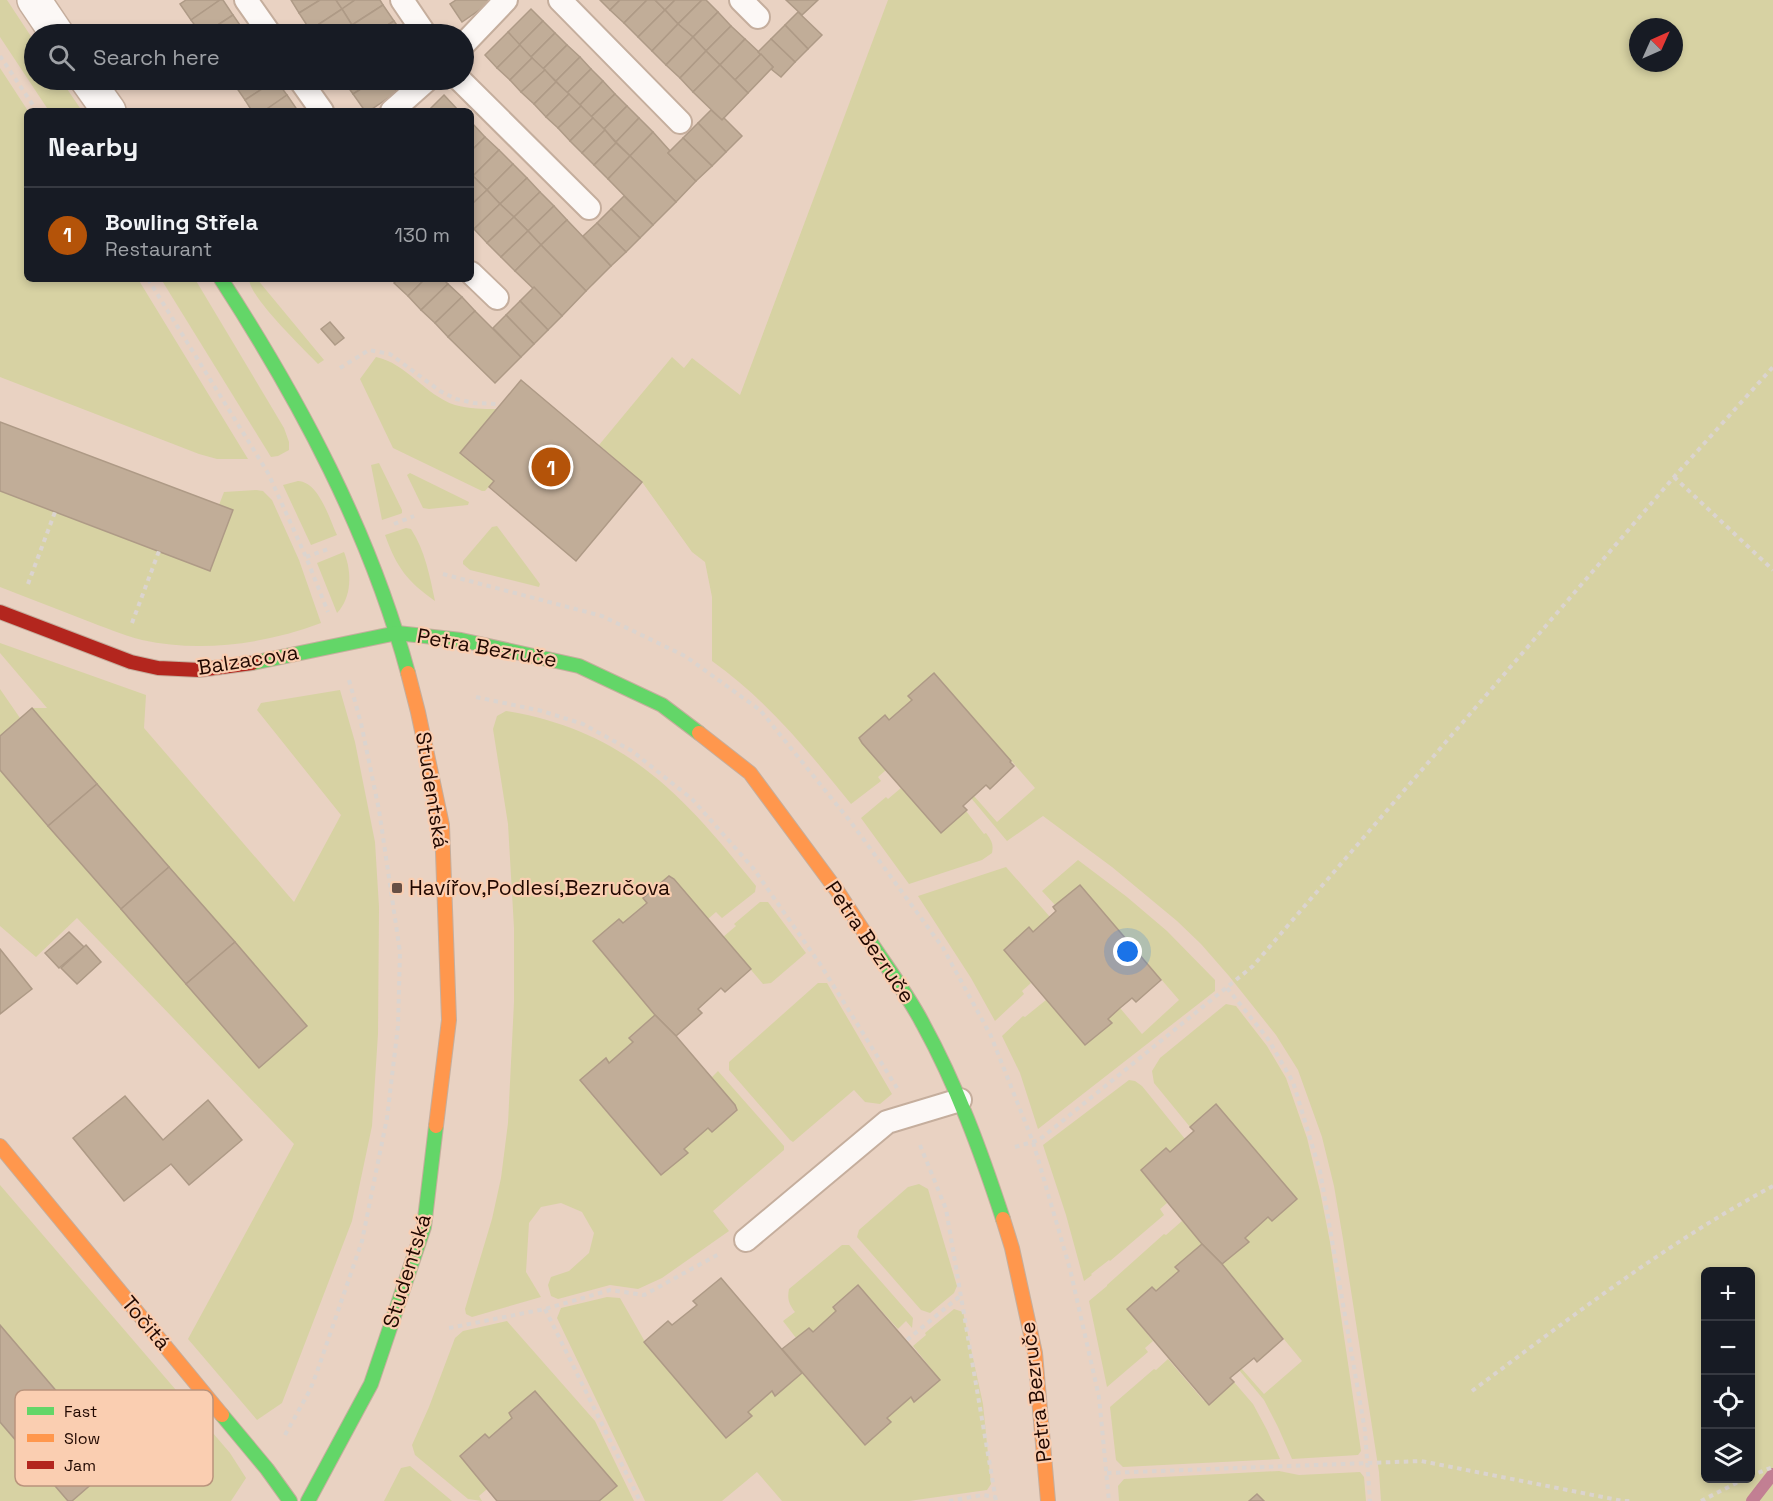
<!DOCTYPE html>
<meta charset="utf-8">
<style>
body{margin:0;font-family:"Space Grotesk",sans-serif;background:#242831;color:#f1f3f6}
.controls{position:absolute;right:18px;bottom:18px;display:grid;overflow:hidden;border-radius:9px;box-shadow:0 3px 9px #0003}
.controls button{width:54px;height:54px;display:grid;place-items:center;padding:0;border:0;border-bottom:2px solid #363941;background:#171b24;color:#f1f3f6;font:30px sans-serif}
.compass{position:absolute;left:1629px;top:18px;width:54px;height:54px;border-radius:50%;background:#171b24;box-shadow:0 3px 9px #0003;rotate:45deg}
.you{position:absolute;left:1128px;top:952px;width:21px;height:21px;margin:-15px;border:4px solid #fff;border-radius:50%;background:#1a73e8;box-shadow:0 0 0 9px #1a73e833}
.badge{display:grid;place-items:center;width:39px;height:39px;border-radius:50%;background:#b45309;color:#fff;font-size:20px;font-weight:700}
.pin{position:absolute;translate:-50% -50%;border:3px solid #fff;box-shadow:0 2px 6px #0006}
.list{margin:0;padding:0;list-style:none}
h2{display:flex;justify-content:space-between;align-items:center;height:78px;margin:0;padding:0 24px;font-size:26px}
h2 small{font-size:20px;font-weight:400;color:#9ea1a6}
.list li{display:grid;grid-template-columns:39px 1fr auto;gap:18px;align-items:center;box-sizing:border-box;height:96px;padding:0 24px;border-top:2px solid #363941}
.list b{display:block;font-size:22px;white-space:nowrap}
.list p{margin:0;font-size:20px;white-space:nowrap;color:#9ea1a6}
.list em{font-size:20px;font-style:normal;color:#9ea1a6}
.icon{flex:none;width:33px;height:33px;fill:none;stroke:currentColor;stroke-width:2;stroke-linecap:round;stroke-linejoin:round}
.map{position:relative;flex:none;width:1773px;height:1501px;overflow:hidden}
.search{position:absolute;background:#171b24;box-shadow:0 3px 9px #0003;left:24px;top:24px;width:450px;height:66px;display:flex;align-items:center;gap:15px;box-sizing:border-box;padding:0 21px;border-radius:33px;color:#9ea1a6;font-size:22px}
.panel{position:absolute;background:#171b24;box-shadow:0 3px 9px #0003;left:24px;top:108px;width:450px;height:174px;border-radius:9px}
.map>svg:first-child{display:block}
</style>
<div class="map">
<svg width="1773" height="1501" viewBox="0 0 1773 1501">
<rect width="100%" height="100%" fill="#e9d2c2"/>
<g fill="#d7d2a3" fill-rule="evenodd">
<polygon points="0,0 7,0 34,41 34,80 61,80 82,111 49,111 0,37"/>
<path d="M888,0H1773V1501H1381L1379,1472L1343,1239L1334,1186L1322,1137L1298,1070L1276,1035L1229,976L1201,944L1177,921L1112,867L1043,816L1007,841L971,798L974,796L997,822L1035,788L937,676L912,700L863,742L862,743L886,770L878,777L881,781L851,804C809,752 767,700 712,661V597L705,562L692,552L642,482L599,445L672,357L684,368L692,358L740,395ZM1638,27H1674V63H1638ZM1706,1272H1750V1478H1706Z"/>
<polygon points="0,68 28,111 27,279 138,279 248,459 217,459 199,454 0,377"/>
<polygon points="161,279 195,279 284,428 289,442 289,450 278,456 271,457"/>
<path d="M249,279H257L324,360L318,364C303,348 250,298 249,279Z"/>
<path d="M376,357C406,363 425,395 455,405C469,409 483,409 497,409L460,453L494,481L485,491H482L393,448L360,379Z"/>
<path d="M0,422L219,505L224,492L256,490L263,491L272,500L299,560L321,623C265,644 201,653 142,640C122,635 104,627 85,620C57,609 28,598 0,587Z"/>
<polygon points="379,463 402,510 402,513 400,514 382,520 371,465"/>
<polygon points="410,473 469,502 468,505 429,509 423,508 407,475"/>
<path d="M298,481C319,482 329,518 337,535L311,545L283,485Z"/>
<polygon points="497,526 540,584 539,587 470,570 463,564 463,561 492,527"/>
<path d="M406,528L411,529C425,550 430,577 435,601C407,581 397,568 385,535Z"/>
<path d="M344,552C352,572 352,597 337,613L317,563Z"/>
<polygon points="0,643 146,695 144,728 294,902 341,815 257,710 261,703 340,690 355,742 375,842 379,907 378,1034 372,1126 352,1221 282,1403 257,1420 188,1339 294,1144 77,918 36,957 0,926 0,689 20,718 32,708 47,708 0,653"/>
<path d="M506,711C626,731 683,795 756,886L755,892L722,918L716,912L708,919L647,903L623,923L619,919L597,946L655,1015L629,1037L633,1042L609,1063L605,1058L581,1080L583,1085L661,1175L684,1149L708,1128L712,1132L737,1111L711,1078L718,1071L784,1146V1150L713,1211L729,1231L662,1278L638,1289L610,1285L558,1299L551,1296L548,1285L551,1277L569,1271L589,1253L594,1233L582,1212L561,1203L541,1207L529,1223L526,1272L541,1297L472,1317L466,1314L465,1309L492,1219L501,1178L508,1123L514,1002V928L508,824L493,729L497,716Z"/>
<path d="M901,788L940,832L966,811L984,834L986,833C991,840 994,844 992,853L982,860L909,884L861,818L886,797L888,799Z"/>
<polygon points="1078,860 1127,897 1167,931 1215,980 1215,991 1038,1129 1020,1073 1002,1036 1023,1016 1025,1017 1046,1000 1085,1045 1112,1023 1108,1019 1120,1008 1142,1034 1179,1000 1080,885 1055,905 1042,891"/>
<polygon points="1006,867 1050,917 1033,932 1030,928 1008,954 1031,983 1022,991 1024,994 995,1021 971,978 918,896"/>
<polygon points="760,902 768,902 806,953 771,983 763,984 723,937 736,926 734,924"/>
<polygon points="818,983 827,983 892,1094 880,1104 865,1102 854,1090 793,1142 790,1140 729,1070 729,1062"/>
<polygon points="1226,1004 1236,1006 1267,1046 1286,1078 1307,1138 1320,1191 1330,1242 1361,1451 1358,1455 1292,1459 1278,1427 1264,1400 1239,1370 1241,1368 1264,1394 1302,1361 1222,1264 1248,1242 1245,1237 1268,1217 1272,1221 1297,1199 1216,1105 1190,1127 1154,1083 1152,1071 1160,1058"/>
<polygon points="1129,1080 1135,1081 1142,1086 1185,1139 1170,1152 1166,1148 1141,1170 1167,1203 1160,1209 1164,1215 1110,1261 1109,1260 1091,1274 1092,1275 1084,1281 1066,1215 1043,1145"/>
<polygon points="919,1184 928,1189 957,1286 954,1293 930,1313 921,1310 857,1237 859,1230 908,1187"/>
<polygon points="0,1185 230,1453 246,1478 231,1501 0,1501"/>
<polygon points="1182,1221 1202,1244 1179,1271 1156,1291 1152,1287 1127,1309 1153,1341 1145,1348 1148,1352 1107,1387 1089,1301 1107,1286 1107,1285 1164,1234 1166,1235"/>
<path d="M842,1245H849L913,1318L912,1328L906,1321L898,1329L858,1285L833,1306L836,1311L813,1332L809,1328L796,1338L783,1321L795,1312C789,1304 787,1299 789,1289Z"/>
<polygon points="607,1297 620,1298 648,1347 726,1438 752,1416 748,1412 772,1391 775,1396 802,1373 861,1440 891,1422 887,1418 911,1397 915,1402 940,1380 913,1346 926,1335 925,1333 954,1309 963,1312 983,1404 991,1484 987,1490 909,1501 782,1501 757,1472 722,1501 645,1501 557,1318 561,1308"/>
<polygon points="507,1321 595,1421 634,1501 599,1501 616,1486 535,1391 509,1413 512,1418 489,1438 485,1434 460,1456 487,1489 479,1496 482,1501 468,1499 415,1455 412,1445 429,1407 455,1338 463,1331"/>
<polygon points="1168,1359 1204,1401 1234,1382 1253,1404 1267,1430 1280,1459 1123,1467 1116,1460 1110,1407 1154,1369 1156,1370"/>
<polygon points="410,1466 452,1501 384,1501 401,1468"/>
<polygon points="1279,1471 1299,1475 1360,1472 1364,1477 1366,1501 1264,1501 1257,1494 1249,1501 1119,1501 1118,1486 1124,1479"/>
</g>
<g fill="none" stroke-linecap="round" stroke-linejoin="round">
<polyline stroke="#c27f93" stroke-width="12" points="1752,1501 1773,1474"/>
</g>
<g fill="#c1ad98" stroke="#ae9a86" stroke-width="1.5">
<polygon points="186,0 220,0 191,20 180,4"/>
<polygon points="220,0 223,0 233,15 204,34 201,34 191,20"/>
<polygon points="291,0 320,0 299,13"/>
<polygon points="320,0 336,0 342,9 310,30 299,13"/>
<polygon points="336,0 355,0 342,9"/>
<polygon points="355,0 380,0 383,5 352,25 342,9"/>
<polygon points="456,0 494,0 462,22 450,4"/>
<polygon points="600,0 620,0 610,10"/>
<polygon points="620,0 647,0 624,23 610,10"/>
<polygon points="647,0 655,0 665,10 638,37 624,23"/>
<polygon points="655,0 675,0 665,10"/>
<polygon points="675,0 702,0 678,24 665,10"/>
<polygon points="702,0 706,0 718,12 693,37 678,24"/>
<polygon points="786,0 818,0 802,15"/>
<polygon points="383,5 394,21 373,34 359,34 352,25"/>
<polygon points="342,9 352,25 338,34 314,34 310,30"/>
<polygon points="531,9 543,21 519,45 508,32"/>
<polygon points="665,10 678,24 652,51 638,37"/>
<polygon points="718,12 731,26 706,51 693,37"/>
<polygon points="798,12 822,35 808,49 785,25"/>
<polygon points="233,15 244,31 238,34 204,34"/>
<polygon points="394,21 403,34 373,34"/>
<polygon points="543,21 555,33 531,57 519,45"/>
<polygon points="678,24 693,37 666,65 652,51"/>
<polygon points="352,25 359,34 338,34"/>
<polygon points="785,25 808,49 795,62 771,39"/>
<polygon points="731,26 745,39 720,65 706,51"/>
<polygon points="508,32 520,45 497,68 485,55"/>
<polygon points="555,33 567,45 543,69 531,57"/>
<polygon points="693,37 706,51 680,78 666,65"/>
<polygon points="745,39 761,54 735,80 720,65"/>
<polygon points="771,39 795,62 781,77 771,69 773,67 758,52"/>
<polygon points="520,45 532,58 510,80 497,68"/>
<polygon points="567,45 580,57 556,81 543,69"/>
<polygon points="706,51 720,65 693,92 680,78"/>
<polygon points="761,54 773,67 748,93 735,80"/>
<polygon points="580,57 591,69 567,93 556,81"/>
<polygon points="532,58 545,70 521,92 510,80"/>
<polygon points="720,65 748,93 722,120 693,92"/>
<polygon points="591,69 603,81 580,105 567,93"/>
<polygon points="545,70 556,82 534,104 521,92"/>
<polygon points="241,80 276,80 245,100 234,84"/>
<polygon points="276,80 287,95 264,111 252,111 245,100"/>
<polygon points="343,80 375,80 353,94"/>
<polygon points="375,80 389,80 397,92 369,111 365,111 353,94"/>
<polygon points="389,80 414,80 397,92"/>
<polygon points="603,81 615,94 591,117 580,105"/>
<polygon points="556,82 569,94 546,117 534,104"/>
<polygon points="569,94 581,106 558,128 546,117"/>
<polygon points="615,94 627,106 604,129 591,117"/>
<polygon points="287,95 298,111 264,111"/>
<polygon points="444,95 458,110 457,111 428,111"/>
<polygon points="581,106 593,118 570,141 558,128"/>
<polygon points="627,106 639,118 616,142 604,129"/>
<polygon points="711,110 722,120 724,118 742,136 726,152 698,123"/>
<polygon points="593,118 605,130 582,153 570,141"/>
<polygon points="639,118 653,132 630,156 616,142"/>
<polygon points="472,123 485,137 471,151 471,124"/>
<polygon points="698,123 726,152 712,166 683,138"/>
<polygon points="605,130 616,143 594,165 582,153"/>
<polygon points="653,132 670,151 668,153 696,181 676,202 630,156"/>
<polygon points="485,137 499,150 473,176 471,174 471,151"/>
<polygon points="683,138 712,166 696,181 668,153"/>
<polygon points="616,143 630,156 608,179 594,165"/>
<polygon points="499,150 513,164 487,190 473,176"/>
<polygon points="630,156 676,202 653,225 608,179"/>
<polygon points="513,164 527,178 500,204 487,190"/>
<polygon points="473,176 487,190 471,205 471,178"/>
<polygon points="527,178 540,192 514,217 500,204"/>
<polygon points="487,190 500,204 474,229 471,226 471,205"/>
<polygon points="540,192 554,206 528,231 514,217"/>
<polygon points="624,196 653,225 640,238 611,209"/>
<polygon points="500,204 514,217 487,243 474,229"/>
<polygon points="554,206 567,220 541,245 528,231"/>
<polygon points="611,209 640,238 626,252 597,223"/>
<polygon points="514,217 528,231 501,257 487,243"/>
<polygon points="567,220 611,266 586,291 541,245"/>
<polygon points="597,223 626,252 611,266 583,236"/>
<polygon points="528,231 541,245 515,271 501,257"/>
<polygon points="541,245 586,291 562,316 515,271"/>
<polygon points="398,279 425,279 408,296 394,283"/>
<polygon points="425,279 443,279 448,284 421,310 408,296"/>
<polygon points="448,284 462,297 435,323 421,310"/>
<polygon points="534,287 562,316 548,330 520,301"/>
<polygon points="462,297 475,311 448,337 435,323"/>
<polygon points="520,301 548,330 534,344 506,315"/>
<polygon points="475,311 521,357 495,383 448,337"/>
<polygon points="506,315 534,344 521,357 493,328"/>
<polygon points="330,322 344,338 335,345 321,329"/>
<polygon points="521,380 642,482 576,561 489,487 494,481 460,453"/>
<polygon points="0,422 233,510 210,571 0,491"/>
<polygon points="934,673 1011,761 1010,762 1014,766 990,789 986,785 963,806 967,810 941,833 862,743 859,738 885,715 889,720 912,700 908,696"/>
<polygon points="32,708 97,784 48,826 0,770 0,736"/>
<polygon points="97,784 169,867 121,909 48,826"/>
<polygon points="169,867 235,942 186,984 121,909"/>
<polygon points="669,876 674,879 751,969 725,992 721,988 698,1009 702,1013 676,1036 655,1015 593,941 619,919 623,923 647,903 643,898"/>
<polygon points="1080,885 1161,980 1136,1002 1132,998 1120,1008 1108,1019 1112,1023 1085,1045 1004,950 1029,927 1033,932 1056,911 1053,907"/>
<polygon points="69,932 84,947 59,968 45,953"/>
<polygon points="235,942 307,1026 259,1068 186,984"/>
<polygon points="86,945 101,962 77,984 61,968"/>
<polygon points="0,949 32,989 0,1014"/>
<polygon points="655,1015 676,1036 735,1105 737,1110 712,1132 708,1128 684,1149 688,1153 661,1175 580,1080 606,1058 609,1063 633,1042 629,1038"/>
<polygon points="125,1096 163,1140 208,1100 242,1140 189,1185 171,1164 124,1201 73,1138"/>
<polygon points="1216,1104 1297,1199 1272,1221 1268,1217 1245,1238 1249,1242 1222,1264 1202,1244 1141,1170 1166,1148 1170,1152 1194,1131 1190,1127"/>
<polygon points="1202,1244 1222,1264 1283,1339 1257,1362 1254,1358 1230,1378 1234,1382 1209,1405 1127,1309 1152,1287 1156,1291 1179,1271 1175,1267"/>
<polygon points="721,1278 802,1373 775,1396 772,1391 748,1412 752,1416 726,1438 644,1342 668,1321 672,1325 697,1305 693,1301"/>
<polygon points="858,1285 940,1380 914,1402 911,1397 887,1418 891,1422 865,1445 782,1349 809,1328 813,1332 836,1311 833,1307"/>
<polygon points="0,1325 117,1462 72,1501 68,1501 0,1422"/>
<polygon points="535,1391 617,1486 599,1501 497,1501 460,1456 485,1434 489,1438 512,1418 509,1413"/>
<polygon points="1257,1494 1264,1501 1249,1501"/>
</g>
<g fill="none" stroke-linecap="round" stroke-linejoin="round">
<defs>
<g id="lane">
<polyline points="246,0 270,34"/>
<polyline points="402,0 425,34"/>
<polyline points="560,0 680,122"/>
<polyline points="741,0 758,17"/>
<polyline points="464,44 506,0"/>
<polyline points="300,80 322,111"/>
<polyline points="460,80 589,208"/>
<polyline points="392,111 427,80"/>
<polyline points="471,273 497,298"/>
<polyline points="746,1240 887,1122 960,1100"/>
</g>
<g id="street">
<polyline points="34,0 57,34"/>
<polyline points="87,80 109,111"/>
</g>
<g id="fast">
<path d="M221,279C300,401 370,532 408,673"/>
<polyline points="252,663 397,633 461,640 579,666 662,705 699,733"/>
<path d="M866,935C885,965 907,993 923,1024C957,1086 981,1152 1003,1219"/>
<polyline points="222,1415 267,1469 290,1501"/>
<polyline points="308,1501 371,1384 424,1227 436,1126"/>
</g>
<g id="slow">
<polyline points="408,673 418,712 442,825 449,1020 436,1126"/>
<polyline points="699,733 750,773 838,892 866,935"/>
<polyline points="0,1146 222,1415"/>
<polyline points="1003,1219 1012,1248 1035,1353 1048,1501"/>
</g>
<polyline id="jam" points="0,612 131,662 158,668 199,670 252,663"/>
</defs>
<use href="#lane" stroke="#c5ae9d" stroke-width="26"/>
<use href="#street" stroke="#c5ae9d" stroke-width="36"/>
<use href="#fast" stroke="#c5ae9d" stroke-width="16"/>
<use href="#slow" stroke="#c5ae9d" stroke-width="16"/>
<use href="#jam" stroke="#c5ae9d" stroke-width="16"/>
<g stroke="#dbd4cf" stroke-width="4" stroke-dasharray="4.5 4.5" stroke-linecap="butt">
<polyline points="0,56 37,111"/>
<polyline points="148,279 268,473 306,557 328,612"/>
<polyline points="340,368 369,350 390,354 440,391 456,399 474,403 497,404"/>
<polyline points="1674,477 1773,570"/>
<polyline points="394,524 414,516"/>
<polyline points="306,557 328,549"/>
<polyline points="443,574 602,616 685,656 760,710 850,821 943,948 991,1036 1033,1142 1070,1269 1099,1397 1109,1501"/>
<polyline points="28,584 55,512"/>
<polyline points="132,623 159,551"/>
<polyline points="476,697 542,711 583,724 632,751 692,799 753,868 820,964 897,1088"/>
<polyline points="1227,988 1268,1039 1293,1082 1320,1171 1365,1431 1370,1501"/>
<polyline points="920,1145 946,1209 996,1501"/>
<polyline points="1015,1147 1039,1140 1253,966 1674,477 1773,367"/>
<polyline points="545,1309 640,1501"/>
<polyline points="449,1328 545,1309 610,1290 644,1295 719,1254"/>
<polyline points="907,1340 960,1296"/>
<path d="M1472,1391C1569,1319 1666,1243 1773,1186"/>
<polyline points="285,1435 310,1390 317,1372 362,1241 387,1118 398,1026 400,952 379,810 361,723 349,680"/>
<polyline points="1107,1473 1421,1461 1623,1501 1631,1501"/>
<polyline points="1750,1476 1773,1467"/>
<polyline points="949,1501 982,1495 996,1497"/>
<polyline points="1701,1501 1746,1478"/>
</g>
<use href="#lane" stroke="#fcf8f6" stroke-width="22"/>
<use href="#street" stroke="#fcf8f6" stroke-width="33"/>
<use href="#fast" stroke="#63d668" stroke-width="14"/>
<use href="#slow" stroke="#ff974d" stroke-width="14"/>
<use href="#jam" stroke="#b3261e" stroke-width="14"/>
</g>
<rect fill="#674f44" stroke="#faceb1" stroke-width="2" x="391" y="882" width="12" height="12" rx="3"/>
<g text-anchor="middle" stroke-width="4.5" stroke-linejoin="round" paint-order="stroke">
<g font-size="21" fill="#210800" stroke="#faceb1">
<text transform="translate(487 648) rotate(10)" y="7">Petra Bezruče</text>
<text transform="translate(248 660) rotate(-9)" y="7">Balzacova</text>
<text transform="translate(432 790) rotate(81)" y="7">Studentská</text>
<text transform="translate(870 942) rotate(56)" y="7">Petra Bezruče</text>
<text transform="translate(407 1271) rotate(-73)" y="7">Studentská</text>
<text transform="translate(146 1323) rotate(50)" y="7">Točitá</text>
<text transform="translate(1036 1392) rotate(-97)" y="7">Petra Bezruče</text>
</g>
<g font-size="21" fill="#210800" stroke="#faceb1" text-anchor="start">
<text x="409" y="895">Havířov,Podlesí,Bezručova</text>
</g>
</g>
<rect x="15" y="1390" width="198" height="96" rx="9" fill="#faceb1" stroke="#b9937c" stroke-width="1.5"/>
<rect x="27" y="1407" width="27" height="8" fill="#63d668"/>
<rect x="27" y="1434" width="27" height="8" fill="#ff974d"/>
<rect x="27" y="1461" width="27" height="8" fill="#b3261e"/>
<g font-size="16" fill="#210800">
<text x="64" y="1417">Fast</text>
<text x="64" y="1444">Slow</text>
<text x="64" y="1471">Jam</text>
</g>
</svg>
<div class="controls">
<button>+</button>
<button>−</button>
<button><svg class="icon" aria-label="locate" viewBox="0 0 24 24"><circle cx="12" cy="12" r="6"/><path d="M12 2v4M12 18v4M2 12h4M18 12h4"/></svg></button>
<button><svg class="icon" aria-label="layers" viewBox="0 0 24 24"><path d="M12 4l9 5-9 5-9-5zM3 14l9 5 9-5"/></svg></button>
</div>
<svg class="compass" viewBox="-18 -18 36 36"><path d="M0-13l5 13h-10z" fill="#e53935"/><path d="M0 13l5-13h-10z" fill="#9ea1a6"/></svg>
<div class="you"></div>
<div class="pin badge" style="left:551px;top:467px">1</div>
<div class="search"><svg class="icon" aria-label="search" viewBox="0 0 24 24"><circle cx="10" cy="10" r="6"/><path d="M15 15l6 6"/></svg>Search here</div>
<section class="panel">
<h2>Nearby<small></small></h2>
<ul class="list">
<li><span class="badge">1</span><div><b>Bowling Střela</b><p>Restaurant</p></div><em>130 m</em></li>
</ul>
</section>
</div>
